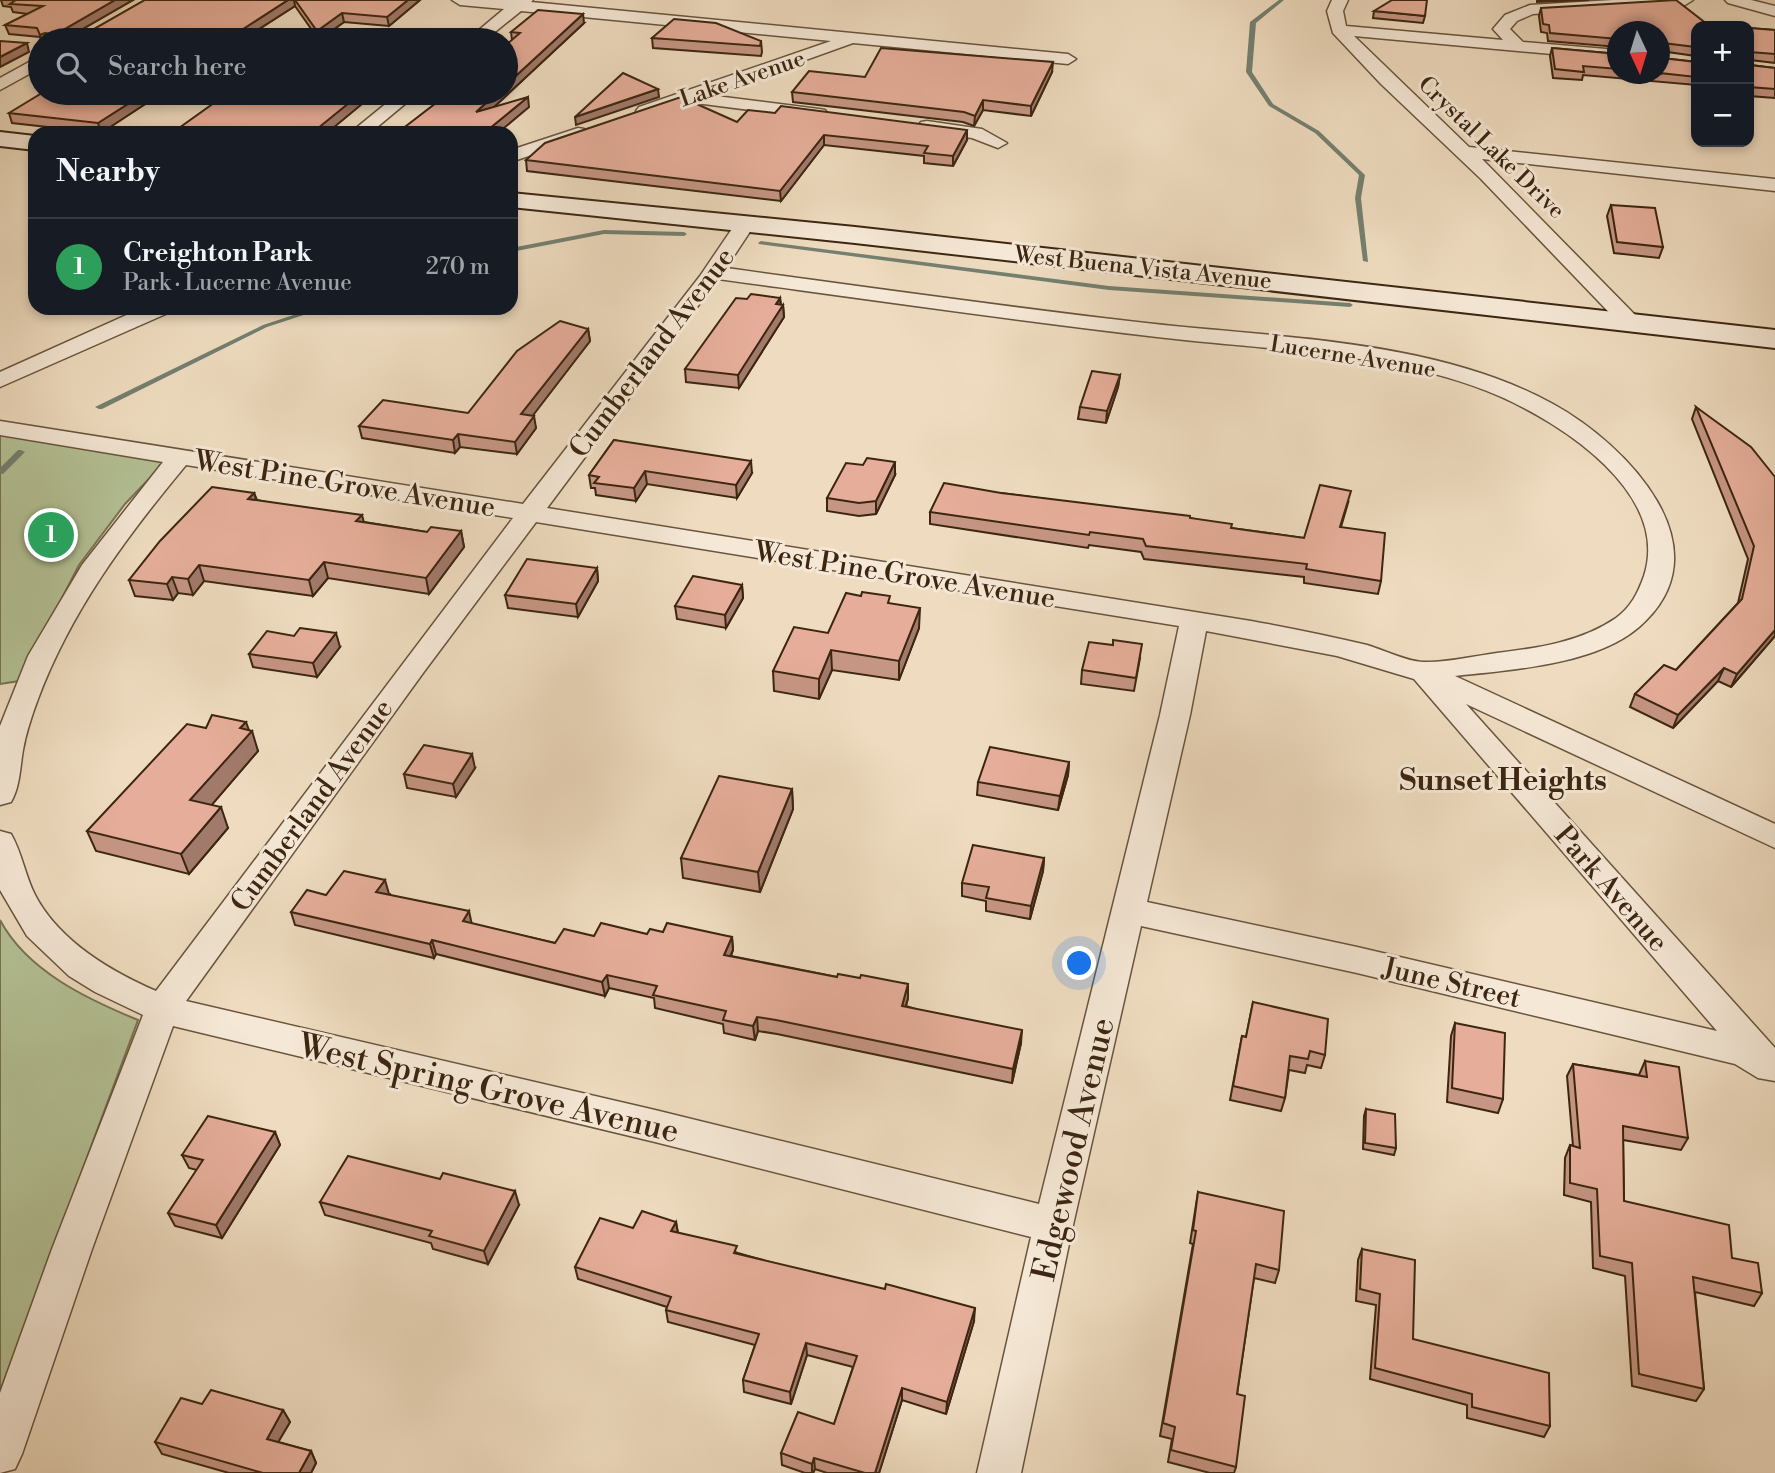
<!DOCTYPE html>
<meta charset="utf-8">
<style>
body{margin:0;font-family:"Libre Bodoni",serif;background:#20242c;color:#f1f3f6}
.controls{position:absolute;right:21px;top:21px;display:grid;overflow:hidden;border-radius:14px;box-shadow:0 4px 10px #0003}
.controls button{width:63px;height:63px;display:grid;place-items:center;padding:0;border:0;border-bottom:2px solid #363941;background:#171b24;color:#f1f3f6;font:35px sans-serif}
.compass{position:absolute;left:1607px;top:21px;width:63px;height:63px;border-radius:50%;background:#171b24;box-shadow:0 4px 10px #0003;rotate:176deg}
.you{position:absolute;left:1080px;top:964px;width:24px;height:24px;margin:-18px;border:5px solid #fff;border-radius:50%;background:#1a73e8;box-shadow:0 0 0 10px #1a73e833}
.badge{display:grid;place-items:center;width:46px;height:46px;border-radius:50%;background:#db2777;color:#fff;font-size:23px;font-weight:700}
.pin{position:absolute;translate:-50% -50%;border:4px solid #fff;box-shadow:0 2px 7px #0006}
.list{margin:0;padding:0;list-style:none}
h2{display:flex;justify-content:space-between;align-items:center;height:91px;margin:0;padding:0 28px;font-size:30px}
h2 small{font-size:23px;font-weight:400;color:#9ea1a6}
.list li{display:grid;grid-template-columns:46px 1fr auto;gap:21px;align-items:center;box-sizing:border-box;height:98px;padding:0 28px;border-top:2px solid #363941}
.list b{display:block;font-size:26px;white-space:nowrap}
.list p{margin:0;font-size:23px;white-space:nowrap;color:#9ea1a6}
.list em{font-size:23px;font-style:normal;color:#9ea1a6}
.icon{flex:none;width:38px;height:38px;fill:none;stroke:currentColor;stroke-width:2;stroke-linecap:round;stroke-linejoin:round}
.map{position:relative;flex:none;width:1775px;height:1473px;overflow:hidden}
.search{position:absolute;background:#171b24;box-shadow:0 4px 10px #0003;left:28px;top:28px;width:490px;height:77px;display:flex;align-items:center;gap:18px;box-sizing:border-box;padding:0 24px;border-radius:38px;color:#9ea1a6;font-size:26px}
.panel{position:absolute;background:#171b24;box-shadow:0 4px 10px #0003;left:28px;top:126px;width:490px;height:189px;border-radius:21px}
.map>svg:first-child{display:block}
</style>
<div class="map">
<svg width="1775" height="1473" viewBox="0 0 1775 1473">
<rect width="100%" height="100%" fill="#efdcc0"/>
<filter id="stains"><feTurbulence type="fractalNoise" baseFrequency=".00286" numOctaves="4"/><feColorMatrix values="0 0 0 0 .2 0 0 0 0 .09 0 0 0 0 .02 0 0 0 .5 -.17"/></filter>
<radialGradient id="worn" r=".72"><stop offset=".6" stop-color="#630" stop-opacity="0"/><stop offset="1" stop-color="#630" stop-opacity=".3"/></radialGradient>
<g fill="#b4c296" stroke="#787454" stroke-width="2">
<polygon points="0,435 166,461 125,504 79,565 19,681 0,684"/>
<path d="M0,920C27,971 87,999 138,1020L0,1392Z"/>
</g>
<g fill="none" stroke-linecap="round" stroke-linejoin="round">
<g fill="#748070" fill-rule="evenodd">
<polygon points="1279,0 1284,0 1256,23 1252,72 1273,104 1319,131 1365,175 1361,198 1368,262 1363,261 1355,198 1359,175 1315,133 1269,106 1246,72 1250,22"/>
<polygon points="604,230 684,232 687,234 684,236 604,234 511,252 511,248"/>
<polygon points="761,241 1109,286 1350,303 1353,305 1350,307 1109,290 759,244 758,243"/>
<polygon points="315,308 325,308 267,327 102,409 99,409 95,407 263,325"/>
<polygon points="18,450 21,450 25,452 3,474 0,474 0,468"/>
</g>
<defs>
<g id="street">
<polygon points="452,0 533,0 531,2 1068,54 1076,59 1068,64 853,43 708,95 819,109 825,110 828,114 825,118 819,119 688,102 645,116 639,115 636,111 639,107 831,41 521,11 485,40 467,40 504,9 460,5"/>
<polygon points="1332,0 1348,0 1343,11 1346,26 1503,40 1493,29 1505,15 1530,5 1613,0 1693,0 1685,5 1533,14 1517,21 1510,29 1523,42 1618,50 1618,60 1354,36 1469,147 1775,179 1775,191 1482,159 1643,323 1640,328 1624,328 1481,179 1381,84 1333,33 1327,11"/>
<polygon points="1725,0 1751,0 1775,6 1775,16 1728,3"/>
<polygon points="40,56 40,68 0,90 0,78"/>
<polygon points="399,93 418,93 370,133 350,133"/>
<polygon points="927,121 982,129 1007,143 998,148 972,138 921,130 918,126 921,122"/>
<polygon points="578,128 584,129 587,133 584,137 511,162 511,150"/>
<path d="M745,218L752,220L755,224L726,268C866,287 1006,307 1146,323C1277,338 1435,339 1553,404C1626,444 1729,549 1639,627C1595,665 1510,670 1455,676L1775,824V848L1466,704L1775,1048V1081L1758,1078L1735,1064L1357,973L1141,926L1073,1225L1021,1473H977L1031,1237L655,1142L173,1026L92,1249L22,1454L15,1469L0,1473V1393L52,1249L143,1015L95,992L69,976L27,936L0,890V831L11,834C22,853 25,875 35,895C59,941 110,971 156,991L513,518L186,465C126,537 71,611 38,699C32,715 26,733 23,750C20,767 20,787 11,802L0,805V726L28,656L82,565L163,462L0,435V421L523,504L700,276L738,220ZM718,279C864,299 1011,320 1157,337C1265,350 1400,352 1499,396C1561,423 1671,493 1644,576C1638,593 1631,607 1616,618C1581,642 1538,648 1497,653C1475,656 1445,663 1423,662C1405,661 1384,650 1367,645C1329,636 1290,628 1251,621L547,508ZM536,522L1179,626L1160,715L1039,1204L655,1110L186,1001L423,673ZM1206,631L1337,656L1414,679L1717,1031L1357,947L1147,902L1190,715Z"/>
<polygon points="142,308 171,308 168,313 0,387 0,372"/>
</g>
<g id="secondary">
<polygon points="0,132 35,136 35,150 0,146"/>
<polygon points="511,193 855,227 1775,330 1775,348 855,243 511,207"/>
</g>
</defs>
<use href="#street" stroke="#69543d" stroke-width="3"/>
<use href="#secondary" stroke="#3c2611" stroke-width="4"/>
<use href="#street" fill="#f5e8d6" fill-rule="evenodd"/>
<use href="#secondary" fill="#f5e8d6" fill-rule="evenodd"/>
</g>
<g fill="#c69684" stroke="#3c2611" stroke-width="2">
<polygon points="1,0 133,0 76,33 87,33 145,0 420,0 389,26 344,22 319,40 295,6 242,40 41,40 40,37 9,34 5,25 28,14 13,12 11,7 3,6"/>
<polygon points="1537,0 1589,0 1537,2"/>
<polygon points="1541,8 1696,26 1696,56 1660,51 1660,56 1662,58 1696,62 1696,85 1583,75 1582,80 1553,78 1550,56 1552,48 1618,54 1618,74 1660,74 1618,32 1618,47 1548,41 1547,33 1541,32 1539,16"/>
<polygon points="1374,11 1425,16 1423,23 1373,18"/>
<polygon points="584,23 495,106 529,107 397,133 506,93 512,40 511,32"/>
<polygon points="1749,28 1775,30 1775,63 1750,60 1750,65 1775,68 1775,98 1749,96"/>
<polygon points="652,38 761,41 762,52 761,56 653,48"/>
<polygon points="1052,72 1031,116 983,110 974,126 963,122 793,102 792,92 865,77"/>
<polygon points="162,93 101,133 12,123 9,113"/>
<polygon points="737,122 967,140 953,166 924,163 924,156 824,145 781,201 527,171 526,160"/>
<polygon points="1611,205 1663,247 1659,258 1614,253 1607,216"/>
<polygon points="780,298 781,305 783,305 784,317 739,388 686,382 685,369"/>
<polygon points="588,329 590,341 532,416 536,428 517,454 460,447 455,453 362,438 359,426 468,413"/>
<polygon points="1120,375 1118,387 1106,423 1078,419 1080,407"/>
<polygon points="1696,407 1775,477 1775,636 1731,687 1718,681 1673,728 1630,707 1635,694 1676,670 1738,603 1748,559 1692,419"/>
<polygon points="614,440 752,473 737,498 647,484 636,501 596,495 595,488 591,488 589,475"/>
<polygon points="895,475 876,514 859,516 827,511 827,498"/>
<polygon points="254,493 257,500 364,522 427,532 461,531 464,547 429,594 328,578 313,596 204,581 193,595 178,593 173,600 135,596 129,580"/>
<polygon points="1001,493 1190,518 1231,528 1304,538 1348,503 1341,527 1381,581 1378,594 1304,583 1304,577 1144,559 1141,552 1089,545 1088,548 930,524 930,512"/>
<polygon points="597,568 598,581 578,617 508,608 505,595"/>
<polygon points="742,585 743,598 726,628 677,619 675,606"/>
<polygon points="890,604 919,628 899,680 832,670 819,699 774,691 773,671 828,633"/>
<polygon points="340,647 317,677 253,667 249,654"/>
<polygon points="1140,658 1134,691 1081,684 1082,670"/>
<polygon points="206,728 249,730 258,751 211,805 228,828 189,874 96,851 87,831"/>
<polygon points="1069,762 1068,775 1058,810 977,795 978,782"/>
<polygon points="475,768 456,797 407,788 404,774"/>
<polygon points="792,789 793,809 760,892 683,878 681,858"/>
<polygon points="1044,858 1043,871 1030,919 986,911 986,901 962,896 962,883"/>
<polygon points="389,894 388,895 472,924 555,943 594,936 647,934 663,932 732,937 733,950 731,956 837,977 908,984 908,998 906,1006 1021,1043 1012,1083 777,1034 758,1031 755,1040 724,1033 723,1024 655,1008 654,998 609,988 605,996 436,954 434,958 295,925 291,912 326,895"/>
<polygon points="1253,1002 1325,1055 1321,1068 1307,1065 1305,1073 1289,1070 1285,1098 1281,1111 1230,1100 1242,1036 1246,1037"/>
<polygon points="1455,1023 1503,1099 1498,1113 1447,1102 1451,1036"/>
<polygon points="1645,1061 1688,1138 1681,1150 1623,1140 1624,1201 1732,1258 1762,1293 1754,1306 1695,1292 1704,1389 1696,1401 1632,1386 1625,1276 1593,1268 1591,1202 1564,1195 1565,1158 1570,1145 1573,1146 1567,1076 1573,1064 1639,1075"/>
<polygon points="1366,1109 1396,1148 1394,1155 1363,1149 1364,1116"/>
<polygon points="275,1132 280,1145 222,1238 175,1226 168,1213 197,1170 189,1168 182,1155"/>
<polygon points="1198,1192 1279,1270 1275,1283 1254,1278 1237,1394 1236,1467 1234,1473 1210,1473 1168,1462 1172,1439 1160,1436 1193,1244 1190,1243"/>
<polygon points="320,1202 519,1205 488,1264 433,1249 431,1243 325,1215"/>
<polygon points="676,1222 678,1233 738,1253 974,1321 946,1414 902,1400 879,1473 827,1473 815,1469 813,1473 805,1473 782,1465 781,1453 834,1424 853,1367 807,1355 791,1404 744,1392 743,1380 755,1345 668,1322 666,1310 667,1307 578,1279 575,1267 633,1228"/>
<polygon points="1362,1249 1413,1339 1550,1426 1544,1437 1467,1418 1467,1405 1370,1379 1376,1305 1356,1301 1358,1260"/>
<polygon points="202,1404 283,1410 290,1422 278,1442 311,1451 316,1463 311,1473 229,1473 162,1454 155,1442"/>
</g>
<g fill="#a17a6c" stroke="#3c2611" stroke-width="2">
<polygon points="115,0 133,0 72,35 64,33 65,29"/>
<polygon points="288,0 294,0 295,6 242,40 226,40"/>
<polygon points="408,0 420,0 389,26 387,17"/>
<polygon points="342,13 344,22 319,40 317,31"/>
<polygon points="583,14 584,23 478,122 476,112 497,93 506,93 506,85"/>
<polygon points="45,33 47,40 41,40 40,35"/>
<polygon points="27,43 29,52 0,67 0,57"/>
<polygon points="1053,62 1052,72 1031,116 1031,106"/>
<polygon points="658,89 659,97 576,125 575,117"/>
<polygon points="145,93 162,93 101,133 98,123"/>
<polygon points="358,93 366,93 367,97 361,102 362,104 327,133 312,133"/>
<polygon points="528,97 529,107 498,133 484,133"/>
<polygon points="983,100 983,110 974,126 975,116"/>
<polygon points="967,130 967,140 953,166 953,156"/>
<polygon points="824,135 824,145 781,201 780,191"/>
<polygon points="780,298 781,308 783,305 784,317 739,388 738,375"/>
<polygon points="588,329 590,341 524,427 521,414"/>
<polygon points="1120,375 1118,387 1106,423 1107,411"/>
<polygon points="534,416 536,428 517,454 515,442"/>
<polygon points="458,434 460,447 455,453 453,440"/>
<polygon points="751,461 752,473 737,498 736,485"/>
<polygon points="895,462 895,475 876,514 876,501"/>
<polygon points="645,471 647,484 636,501 634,488"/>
<polygon points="254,493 259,508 248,499"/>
<polygon points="362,515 366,530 356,521"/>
<polygon points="461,531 464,547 429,594 426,578"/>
<polygon points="324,562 328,578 313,596 309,580"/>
<polygon points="199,565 204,581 193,595 188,579"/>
<polygon points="597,568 598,581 578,617 576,604"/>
<polygon points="172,577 178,593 173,600 167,584"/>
<polygon points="742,585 743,598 726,628 725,615"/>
<polygon points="920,608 919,628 899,680 899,661"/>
<polygon points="1775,630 1775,636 1731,687 1737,674"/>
<polygon points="336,633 340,647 317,677 313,663"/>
<polygon points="831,650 832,670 819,699 819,679"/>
<polygon points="1724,668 1718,681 1673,728 1678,715"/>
<polygon points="246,722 250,733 252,731 258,751 198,821 190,800 240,728"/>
<polygon points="472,754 475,768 456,797 453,784"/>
<polygon points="1069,762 1068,775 1058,810 1060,796"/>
<polygon points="792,789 793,809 760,892 758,872"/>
<polygon points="221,807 228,828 189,874 181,854"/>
<polygon points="1044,858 1043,871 1030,919 1031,906"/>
<polygon points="385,880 389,894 380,906 376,892"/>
<polygon points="469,911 472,925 463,921"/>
<polygon points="732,937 733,950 725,968 724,955"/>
<polygon points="432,940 436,954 434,958 430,944"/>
<polygon points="607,975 609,988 605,996 602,982"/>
<polygon points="908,984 908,998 902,1019 902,1006"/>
<polygon points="757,1017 758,1031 755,1040 753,1026"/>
<polygon points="1022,1030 1021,1043 1012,1083 1013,1069"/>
<polygon points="275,1132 280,1145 222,1238 216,1225"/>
<polygon points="515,1191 519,1205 488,1264 484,1251"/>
<polygon points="676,1222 678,1234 671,1231"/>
<polygon points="975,1308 974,1321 946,1414 947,1402"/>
<polygon points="806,1343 807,1355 791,1404 790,1392"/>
<polygon points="902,1388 902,1400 879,1473 875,1473"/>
<polygon points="283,1410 290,1422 273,1451 267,1439"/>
<polygon points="311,1451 316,1463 311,1473 299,1473"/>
<polygon points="814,1458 815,1469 813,1473 812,1473 812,1464"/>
</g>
<g fill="#e6ae9a" stroke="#3c2611" stroke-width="2">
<polygon points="16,0 115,0 65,29 64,33 87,33 145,0 288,0 226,40 116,40 45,33 40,35 37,28 5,25 43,6 10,4"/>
<polygon points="295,0 408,0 387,17 342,13 317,31"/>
<polygon points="1392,0 1427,0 1425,16 1374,11"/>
<polygon points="1676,0 1707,24 1729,26 1696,26 1696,47 1663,43 1660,46 1660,56 1662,58 1696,62 1696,77 1660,73 1660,32 1618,32 1618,39 1550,33 1549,25 1543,24 1541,8"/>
<polygon points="538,10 583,14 506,85 506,45 520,33 511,32"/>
<polygon points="674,19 716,23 761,41 760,46 652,38"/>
<polygon points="1749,28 1775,30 1775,54 1750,52 1750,65 1775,68 1775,89 1749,87"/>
<polygon points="0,41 27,43 0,57"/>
<polygon points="881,48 1053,62 1031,106 983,100 975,116 964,112 792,92 809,71 865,77"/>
<polygon points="1552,48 1618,54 1618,69 1583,66 1584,72 1555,69"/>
<polygon points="623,73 658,89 575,117"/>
<polygon points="42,93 145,93 98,123 9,113"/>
<polygon points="228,93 358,93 356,94 360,94 312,133 172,133"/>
<polygon points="449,93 497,93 476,112 528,97 484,133 397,133"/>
<polygon points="681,97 737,122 748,110 775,113 781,106 967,130 953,156 924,153 928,146 824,135 780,191 526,160 545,143"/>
<polygon points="1611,205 1655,208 1663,247 1617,242"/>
<polygon points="751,294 780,298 776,304 783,305 738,375 685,369 736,298 747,299"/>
<polygon points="560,321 588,329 521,414 534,416 515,442 458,434 453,440 359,426 383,400 468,413 517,351"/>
<polygon points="1092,371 1120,375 1107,411 1080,407"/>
<polygon points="1696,407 1751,447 1775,477 1775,630 1737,674 1724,668 1678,715 1635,694 1664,665 1676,670 1742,599 1754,546"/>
<polygon points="614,440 751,461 736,485 645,471 634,488 594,483 599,477 589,475"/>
<polygon points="867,458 895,462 876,501 859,503 827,498 846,463 863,465"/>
<polygon points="944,483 1001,493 1190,516 1190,518 1232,524 1231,528 1304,538 1320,485 1351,491 1340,527 1385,533 1381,581 1306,569 1307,564 1146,546 1143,539 1090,532 1089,535 930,512"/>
<polygon points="212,487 254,493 248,499 362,515 356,521 427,532 431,527 461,531 426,578 324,562 309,580 199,565 188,579 172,577 167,584 129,580 160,541"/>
<polygon points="527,559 597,568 576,604 505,595"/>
<polygon points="693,576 742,585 725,615 675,606"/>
<polygon points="862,592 890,596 888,603 920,608 899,661 831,650 819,679 773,671 794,627 828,633 846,593 861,596"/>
<polygon points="300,628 336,633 313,663 249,654 267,631 294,636"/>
<polygon points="1113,640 1142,644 1136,678 1082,670 1089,642 1113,645"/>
<polygon points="212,715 246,722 240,728 252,731 190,800 221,807 181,854 87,831 187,724 206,728"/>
<polygon points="424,745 472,754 453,784 404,774"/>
<polygon points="990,747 1069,762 1060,796 978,782"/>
<polygon points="719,776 792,789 758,872 681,858"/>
<polygon points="973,845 1044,858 1031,906 986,898 989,887 962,883"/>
<polygon points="344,871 385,880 376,892 469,911 463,921 555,943 564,929 594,936 601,923 647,934 650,929 663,932 667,923 732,937 724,955 837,977 838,974 860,978 861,975 908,984 902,1006 1022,1030 1013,1069 776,1020 757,1017 753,1026 723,1020 726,1011 653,995 657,986 607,975 602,982 432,940 430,944 291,912 307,890 326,895"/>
<polygon points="1253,1002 1328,1019 1325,1055 1310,1051 1308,1059 1290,1056 1285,1098 1233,1086 1242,1036 1246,1037"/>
<polygon points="1455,1023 1505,1033 1503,1099 1452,1088"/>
<polygon points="1645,1061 1679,1067 1688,1138 1623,1126 1624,1201 1729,1225 1732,1258 1758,1263 1762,1293 1693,1277 1704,1389 1639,1374 1632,1263 1600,1256 1597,1189 1570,1183 1570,1145 1580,1148 1573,1064 1647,1077"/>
<polygon points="1366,1109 1395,1114 1396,1148 1365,1143"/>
<polygon points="208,1116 275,1132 216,1225 168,1213 203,1160 182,1155"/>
<polygon points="348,1156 440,1179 443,1173 515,1191 484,1251 429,1236 432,1231 320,1202"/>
<polygon points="1198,1192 1284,1211 1279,1270 1256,1264 1237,1394 1245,1396 1236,1467 1171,1450 1175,1427 1163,1423 1196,1231 1193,1230"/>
<polygon points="642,1211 676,1222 671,1231 737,1246 734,1253 885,1289 886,1284 975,1308 947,1402 902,1388 875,1473 865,1473 814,1458 812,1464 781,1453 798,1412 834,1424 857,1356 806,1343 790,1392 743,1380 759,1334 666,1310 671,1297 575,1267 600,1218 633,1228"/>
<polygon points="1362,1249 1415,1260 1413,1339 1549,1373 1550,1426 1472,1407 1472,1394 1375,1368 1380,1294 1360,1289"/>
<polygon points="211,1390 283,1410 267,1439 311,1451 299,1473 263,1473 155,1442 181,1398 202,1404"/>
</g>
<g text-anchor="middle" stroke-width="6" stroke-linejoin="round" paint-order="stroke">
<g font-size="23" fill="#3c2611" stroke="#f5e8d6">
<text transform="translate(742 78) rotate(-19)" y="8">Lake Avenue</text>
<text transform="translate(1492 147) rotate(44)" y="8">Crystal Lake Drive</text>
<text transform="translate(1143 267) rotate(6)" y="8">West Buena Vista Avenue</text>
<text transform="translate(1353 356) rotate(9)" y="8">Lucerne Avenue</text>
</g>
<g font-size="28" fill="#3c2611" stroke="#f5e8d6">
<text transform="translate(651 352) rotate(-53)" y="10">Cumberland Avenue</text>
<text transform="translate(345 483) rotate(9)" y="10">West Pine Grove Avenue</text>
<text transform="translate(905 574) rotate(9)" y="10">West Pine Grove Avenue</text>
<text transform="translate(311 805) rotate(-54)" y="10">Cumberland Avenue</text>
<text transform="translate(1612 888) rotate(49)" y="10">Park Avenue</text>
<text transform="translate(1452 982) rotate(13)" y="10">June Street</text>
</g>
<g font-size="30" font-weight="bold" fill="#3c2611" stroke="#f5e8d6">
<text x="1503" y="790">Sunset Heights</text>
</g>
<g font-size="33" fill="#3c2611" stroke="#f5e8d6">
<text transform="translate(489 1087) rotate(13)" y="12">West Spring Grove Avenue</text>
<text transform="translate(1072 1149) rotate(-77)" y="12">Edgewood Avenue</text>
</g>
</g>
<rect width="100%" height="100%" filter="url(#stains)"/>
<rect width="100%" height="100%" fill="url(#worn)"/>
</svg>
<div class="controls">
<button>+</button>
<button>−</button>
</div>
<svg class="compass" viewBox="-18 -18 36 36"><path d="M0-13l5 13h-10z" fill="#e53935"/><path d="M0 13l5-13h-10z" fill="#9ea1a6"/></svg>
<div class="you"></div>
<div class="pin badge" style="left:51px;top:535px;background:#2e9e5b">1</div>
<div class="search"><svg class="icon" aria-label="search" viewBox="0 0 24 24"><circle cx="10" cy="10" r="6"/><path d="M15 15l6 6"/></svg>Search here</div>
<section class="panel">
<h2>Nearby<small></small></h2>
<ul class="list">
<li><span class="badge" style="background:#2e9e5b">1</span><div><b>Creighton Park</b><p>Park · Lucerne Avenue</p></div><em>270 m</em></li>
</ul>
</section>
</div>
